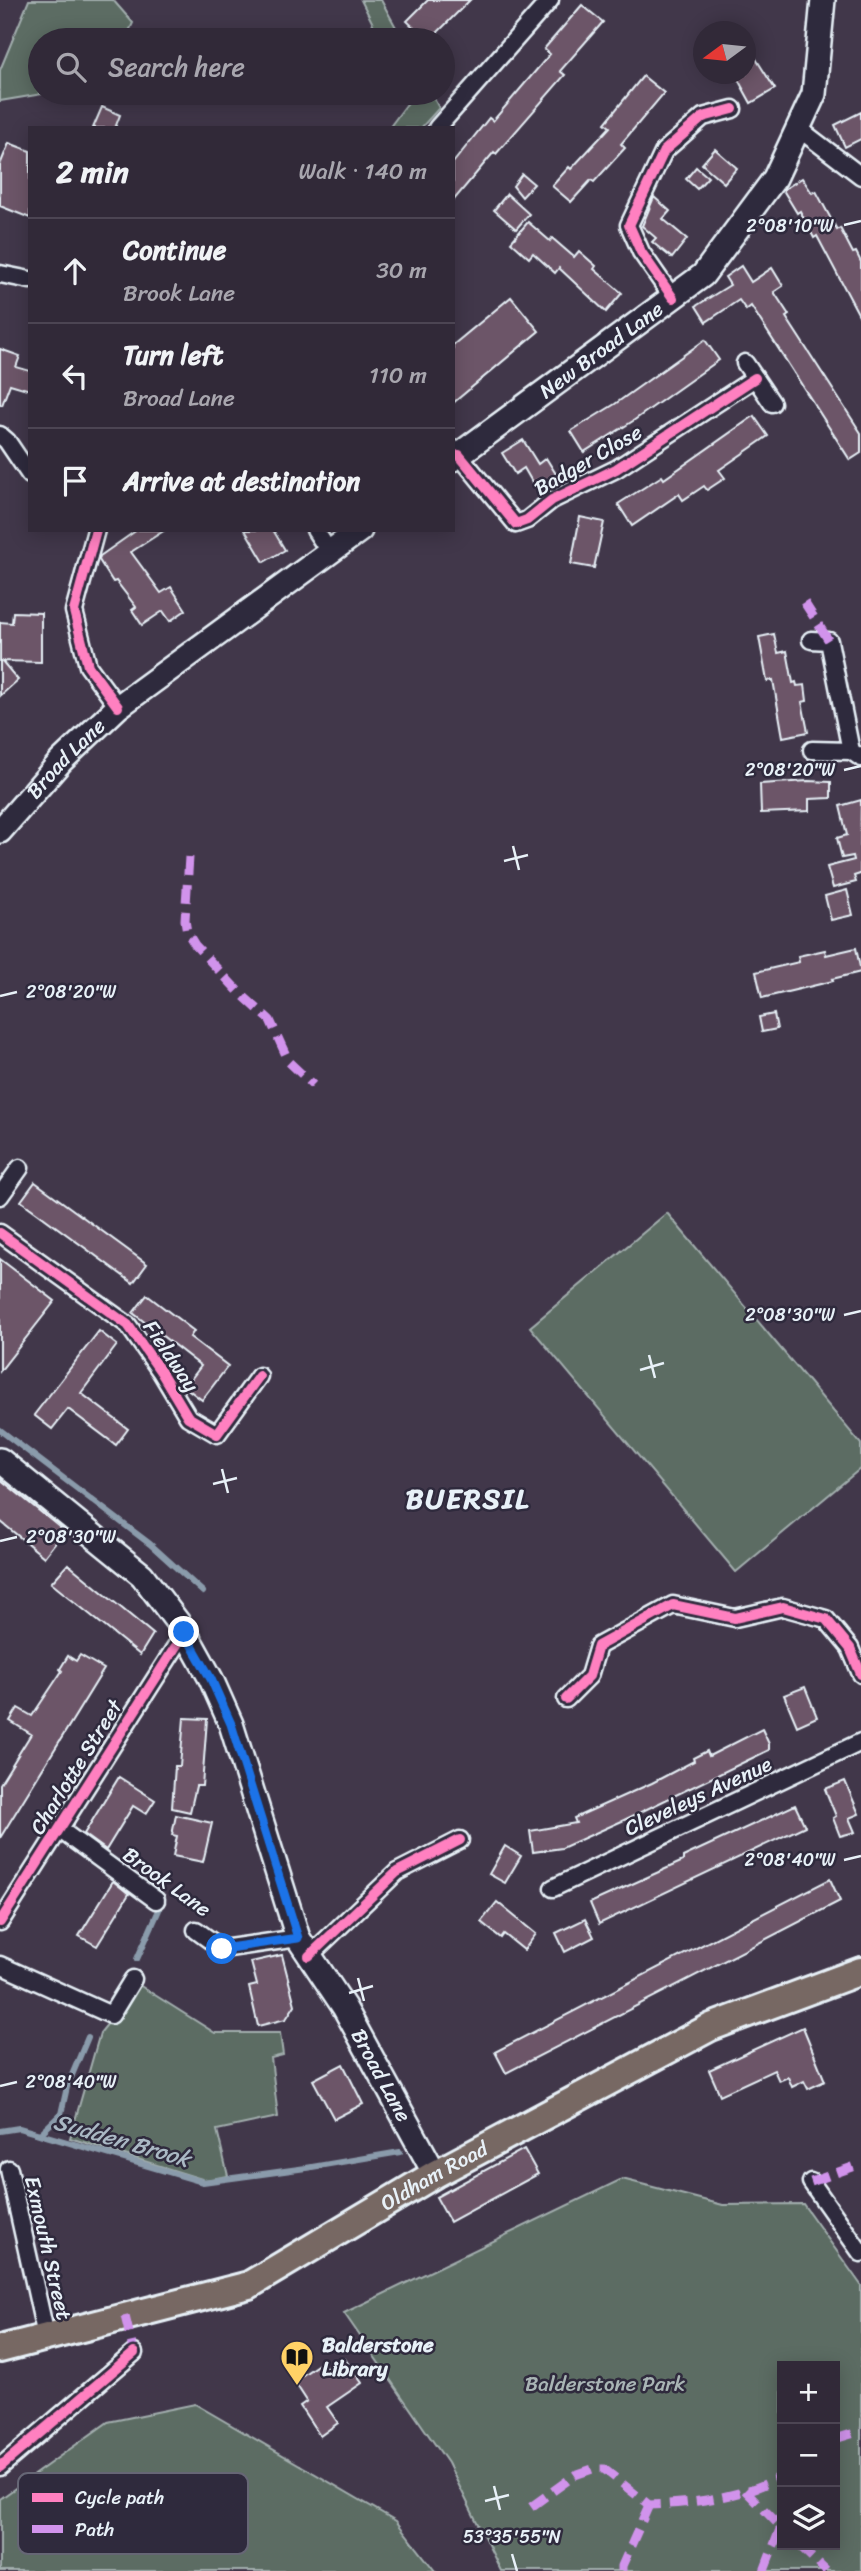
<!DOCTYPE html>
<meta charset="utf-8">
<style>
body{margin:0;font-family:Sriracha,sans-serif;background:#3d3543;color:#f1f3f6}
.controls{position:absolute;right:21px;bottom:21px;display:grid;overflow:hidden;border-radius:0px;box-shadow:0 4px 18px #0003}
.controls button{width:63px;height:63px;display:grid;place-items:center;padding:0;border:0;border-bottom:2px solid #4c4553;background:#312938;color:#f1f3f6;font:35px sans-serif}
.compass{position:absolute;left:693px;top:21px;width:63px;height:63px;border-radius:50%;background:#312938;box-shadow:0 4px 18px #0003;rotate:255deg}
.stop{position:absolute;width:21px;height:21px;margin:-16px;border:5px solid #1a73e8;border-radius:50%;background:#fff}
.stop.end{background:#1a73e8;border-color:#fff;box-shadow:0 2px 7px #0008}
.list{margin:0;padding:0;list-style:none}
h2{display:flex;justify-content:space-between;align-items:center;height:91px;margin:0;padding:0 28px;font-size:30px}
h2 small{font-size:23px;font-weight:400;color:#a8a6ae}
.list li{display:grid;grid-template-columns:46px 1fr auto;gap:21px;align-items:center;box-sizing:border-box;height:105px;padding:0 28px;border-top:2px solid #4c4553}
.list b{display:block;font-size:26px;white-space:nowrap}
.list p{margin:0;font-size:23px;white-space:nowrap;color:#a8a6ae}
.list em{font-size:23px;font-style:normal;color:#a8a6ae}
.icon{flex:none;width:38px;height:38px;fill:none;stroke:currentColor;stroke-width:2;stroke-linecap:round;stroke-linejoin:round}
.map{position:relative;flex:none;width:861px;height:2571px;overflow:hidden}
.search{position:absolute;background:#312938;box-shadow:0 4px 18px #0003;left:28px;top:28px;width:427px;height:77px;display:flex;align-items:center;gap:18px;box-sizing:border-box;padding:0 24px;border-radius:38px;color:#a8a6ae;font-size:26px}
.panel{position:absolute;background:#312938;box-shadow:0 4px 18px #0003;left:28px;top:126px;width:427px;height:406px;border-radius:0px}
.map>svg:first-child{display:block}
</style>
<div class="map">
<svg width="861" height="2571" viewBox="0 0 861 2571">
<rect width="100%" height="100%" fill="#41374a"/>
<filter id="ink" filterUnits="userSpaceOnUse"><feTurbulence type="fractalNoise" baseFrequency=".0143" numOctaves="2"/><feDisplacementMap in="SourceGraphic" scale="14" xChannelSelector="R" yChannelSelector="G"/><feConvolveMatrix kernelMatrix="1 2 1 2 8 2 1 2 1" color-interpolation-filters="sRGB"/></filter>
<g filter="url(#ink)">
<g fill="#5c6c63" stroke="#a2aeae" stroke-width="2" fill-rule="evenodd">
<polygon points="29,0 113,0 133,23 125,40 40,40 40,93 48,93 0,101 0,70"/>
<polygon points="361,0 381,0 403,40 381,40"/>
<polygon points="406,93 431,93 439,108 421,128 389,128 409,101"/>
<polygon points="667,1213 861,1444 861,1468 736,1572 530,1327"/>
<polygon points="139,1985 215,2033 280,2033 283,2055 271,2058 278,2117 217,2130 228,2176 205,2180 70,2138 100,2033"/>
<path d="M622,2179L723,2205L803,2204L861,2285V2571H501L448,2463L344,2313ZM835,2366V2545H782V2366Z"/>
<polygon points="195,2404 396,2521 435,2571 0,2571 0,2499 108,2422"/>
</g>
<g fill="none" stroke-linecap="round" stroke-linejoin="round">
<g stroke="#8a9bab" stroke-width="6">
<polyline points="0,1430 150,1544 203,1592"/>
<polyline points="137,1959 159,1910"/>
<polyline points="0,2131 19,2128 203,2182 306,2168 400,2152"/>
<polyline points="40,2134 61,2114 67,2087 88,2037"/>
</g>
</g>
<g fill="#6c5567" stroke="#e8f1f8" stroke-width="2">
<polygon points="428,0 470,0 430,40 427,40 407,21"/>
<polygon points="582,5 603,22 560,71 565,75 496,154 494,152 453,201 453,163 489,118 493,121 550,54 544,49"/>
<polygon points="746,43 775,89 751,103 735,74 746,74"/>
<polygon points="643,76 664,93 621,144 625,148 594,182 591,180 571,202 552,186 569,167 571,169 610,127 605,123"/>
<polygon points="102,107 120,115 115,128 93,128"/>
<polygon points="861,112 861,139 845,147 835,125"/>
<polygon points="9,143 30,151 30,218 0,206 0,165"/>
<polygon points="715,149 737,168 724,183 702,164"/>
<polygon points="696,167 708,177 697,189 686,179"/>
<polygon points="522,174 534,184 522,197 513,186"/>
<polygon points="802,178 812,193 816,191 837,230 840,228 853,253 856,252 861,262 861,319 817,236 814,238 800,211 797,213 783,190"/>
<polygon points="507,194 529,214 516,229 494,210"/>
<polygon points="654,197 670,211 663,219 687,239 672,258 652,242 656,238 642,226"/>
<polygon points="528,222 550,241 552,238 574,257 579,251 596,266 594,269 622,293 606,312 559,268 555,273 533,253 529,258 511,242"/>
<polygon points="741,266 751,282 772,268 783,286 774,292 789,315 786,317 861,433 861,453 850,460 751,306 746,310 739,300 706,322 696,306 730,285 725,277"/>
<polygon points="511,297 539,331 453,403 453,345"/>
<polygon points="705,340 719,360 633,421 584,452 571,431 615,404"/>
<polygon points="0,349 20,356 16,367 30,371 30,390 10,384 2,405 0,405"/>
<polygon points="754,416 768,436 719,470 725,478 707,490 704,486 683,500 679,494 632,526 618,504 662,476 664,479"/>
<polygon points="523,440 538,464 546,458 556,474 535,487 524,468 515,474 502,453"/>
<polygon points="580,517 604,522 594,568 571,564"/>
<polygon points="137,530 165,530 131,552 161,593 171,587 186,610 170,621 163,611 142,625 132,610 136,607 116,581 113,582 99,560 100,556"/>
<polygon points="245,530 273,530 285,550 264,562"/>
<polygon points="13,612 41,613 41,662 2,661 18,680 0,696 0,622 12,623"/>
<polygon points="774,634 778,653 787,651 793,683 796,682 797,686 805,685 807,701 802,702 808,732 783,737 773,680 767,681 759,637"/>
<polygon points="808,781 831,782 831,798 809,799 809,811 761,813 760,784"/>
<polygon points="861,800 860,874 854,876 856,882 833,888 827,867 854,860 853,856 842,858 837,838 847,835 840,806"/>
<polygon points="847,890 853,915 831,920 825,896"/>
<polygon points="856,948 861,972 832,979 833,981 762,998 756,972 799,962 798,956 825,950 826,955"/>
<polygon points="774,1014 777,1029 762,1032 759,1017"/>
<polygon points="35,1182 147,1264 133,1283 21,1201"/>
<polygon points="0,1259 55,1301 0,1371"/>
<polygon points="147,1295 194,1331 190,1337 228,1366 202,1400 185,1387 201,1366 133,1313"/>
<polygon points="99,1331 117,1345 81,1393 128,1429 116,1445 68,1409 52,1429 34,1415"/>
<polygon points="0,1479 64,1531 44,1557 0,1521"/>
<polygon points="68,1564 153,1634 140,1655 51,1583"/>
<polygon points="80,1655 104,1669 0,1838 0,1784 31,1734 10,1721 18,1708 32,1716 62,1671 60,1669 68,1656 76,1661"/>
<polygon points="805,1687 817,1717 797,1726 784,1695"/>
<polygon points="184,1718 207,1719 202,1786 196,1786 190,1812 172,1808 175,1766 180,1766"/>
<polygon points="762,1729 769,1744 769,1750 622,1821 562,1848 533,1852 530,1831 576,1823 574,1818 652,1783 694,1761 693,1758 707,1751 709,1756"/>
<polygon points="119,1777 155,1800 146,1814 133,1806 106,1850 84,1834"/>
<polygon points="845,1781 859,1814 849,1818 855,1832 840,1836 833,1818 836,1816 825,1789"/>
<polygon points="795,1805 805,1826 599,1924 590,1903 683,1861 683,1857"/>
<polygon points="176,1815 212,1823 203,1862 173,1856 177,1836 172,1835"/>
<polygon points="505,1846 521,1856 505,1883 489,1874"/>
<polygon points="830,1879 840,1901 506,2073 495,2052"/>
<polygon points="113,1881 129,1894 97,1946 79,1936"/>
<polygon points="497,1902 536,1934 524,1950 504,1934 501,1938 481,1922"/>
<polygon points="585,1919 594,1937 565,1952 556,1933"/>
<polygon points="282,1955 295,2005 286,2019 258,2026 249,1987 257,1985 251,1962"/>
<polygon points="803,2027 825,2081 808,2089 804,2081 792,2087 788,2077 779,2081 774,2070 720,2095 709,2070"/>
<polygon points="343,2064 363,2104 334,2119 313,2080"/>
<polygon points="524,2149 538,2174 450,2222 436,2197"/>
<polygon points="345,2359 362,2383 327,2407 338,2423 320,2436 300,2406 307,2401 294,2381 322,2362 328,2371"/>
</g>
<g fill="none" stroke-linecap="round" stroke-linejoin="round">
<defs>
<g id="minor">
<polyline points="437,128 550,0"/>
<polyline points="798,128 861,176"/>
<polyline points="0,274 30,280"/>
<polyline points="673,298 641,252 629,225 664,151 703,117 733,109"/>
<polyline points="745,363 772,403"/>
<polyline points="0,435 7,441 30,475"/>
<polyline points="459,455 516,524 527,520 552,500 616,469 755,378"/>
<polyline points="96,530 74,611 88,666 118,707"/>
<polyline points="315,530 330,553"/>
<polyline points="811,640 829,641 851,751 861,758"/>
<polyline points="812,750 851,751"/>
<polyline points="0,1196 20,1168"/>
<polyline points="0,1233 128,1325 161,1372 188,1417 217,1434 259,1376"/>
<polyline points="566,1699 589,1676 598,1646 673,1605 735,1618 783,1607 826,1619 850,1648 861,1674"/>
<polyline points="59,1829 156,1900"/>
<polyline points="553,1888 861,1742"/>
<polyline points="0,1922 185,1632"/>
<polyline points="196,1930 222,1949 298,1938"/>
<polyline points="309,1956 397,1872 460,1840"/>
<polyline points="0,1965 111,2015 133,1979"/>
<polyline points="9,2169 46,2336"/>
<polyline points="811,2182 861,2253"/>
<polyline points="0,2467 134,2353"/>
</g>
<g id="secondary">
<path id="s1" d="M453,459L703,275L775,178L814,94L823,0"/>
<path id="s2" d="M0,831L61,761L118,707L360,530"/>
<path id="s3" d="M0,1460L142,1575L185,1632L211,1679L231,1724L298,1938L344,2007L435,2174"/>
</g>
<g id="primary">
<path id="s4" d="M0,2349L249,2285L435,2174L711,2027L861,1971"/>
</g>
</defs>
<use href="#minor" stroke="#e8f1f8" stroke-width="21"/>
<use href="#secondary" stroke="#e8f1f8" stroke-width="28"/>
<use href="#primary" stroke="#e8f1f8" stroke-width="32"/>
<use href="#minor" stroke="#2f2a3d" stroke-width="16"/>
<use href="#secondary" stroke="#2f2a3d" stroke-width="23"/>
<use href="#primary" stroke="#776864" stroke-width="26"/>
<g stroke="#d193ec" stroke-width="9" stroke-dasharray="18 9" stroke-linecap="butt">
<polyline points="804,602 829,641"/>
<polyline points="189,857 185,920 187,932 195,945 240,993 270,1020 289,1062 313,1085"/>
<polyline points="811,2182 861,2164"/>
<polyline points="125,2316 134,2353"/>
<polyline points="835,2439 861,2431"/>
<polyline points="745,2490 782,2528"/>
<path d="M531,2507L575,2475L592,2469H604L649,2505C689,2504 748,2497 782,2475"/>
<polyline points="799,2545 826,2571"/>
<polyline points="622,2571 622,2566 649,2505"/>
<polyline points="764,2571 782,2524"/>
</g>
<defs>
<g id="cycleway">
<polyline points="673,298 641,252 629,225 664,151 703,117 733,109"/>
<polyline points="459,455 516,524 527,520 552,500 616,469 755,378"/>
<polyline points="96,530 74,611 88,666 118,707"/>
<polyline points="0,1233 128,1325 161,1372 188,1417 217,1434 259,1376"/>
<polyline points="566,1699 589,1676 598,1646 673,1605 735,1618 783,1607 826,1619 850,1648 861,1674"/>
<polyline points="0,1922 185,1632"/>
<polyline points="309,1956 397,1872 460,1840"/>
<polyline points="0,2467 134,2353"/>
</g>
</defs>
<use href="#cycleway" stroke="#2f2a3d" stroke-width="15"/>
<use href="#cycleway" stroke="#ff80c0" stroke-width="10"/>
</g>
</g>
<g fill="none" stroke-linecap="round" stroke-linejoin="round" filter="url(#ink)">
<polyline stroke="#1a73e8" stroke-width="9" points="184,1632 211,1679 231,1724 298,1938 222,1949"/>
</g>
<path fill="none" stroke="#e8f1f8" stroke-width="2.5" d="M844,225L861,221M844,770L861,766M513,846L519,870M504,861L528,855M0,996L17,992M844,1315L861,1311M649,1355L655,1378M640,1370L664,1363M222,1469L228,1493M213,1484L237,1478M0,1541L17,1537M844,1860L861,1856M358,1978L364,2001M349,1993L373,1986M0,2086L17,2082M494,2486L500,2510M485,2501L509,2495M512,2554L517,2571"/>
<defs>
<symbol id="library-pin" viewBox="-11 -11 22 30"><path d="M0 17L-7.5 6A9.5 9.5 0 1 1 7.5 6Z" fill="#ffd166" stroke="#2f2a3d"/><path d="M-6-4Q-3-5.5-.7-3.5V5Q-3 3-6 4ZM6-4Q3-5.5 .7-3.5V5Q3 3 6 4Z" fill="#111"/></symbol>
</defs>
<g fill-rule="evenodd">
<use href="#library-pin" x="278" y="2338" width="38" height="52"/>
</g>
<g text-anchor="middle" stroke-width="5" stroke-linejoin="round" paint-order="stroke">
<g font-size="21" fill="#e8f1f8" stroke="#2f2a3d">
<text dy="7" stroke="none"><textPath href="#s1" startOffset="184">New Broad Lane</textPath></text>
<text transform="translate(588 460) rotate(-30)" y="7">Badger Close</text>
<text dy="7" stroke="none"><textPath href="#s2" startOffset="98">Broad Lane</textPath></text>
<text transform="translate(171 1356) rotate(56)" y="7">Fieldway</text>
<text transform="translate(76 1767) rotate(-58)" y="7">Charlotte Street</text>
<text transform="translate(698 1796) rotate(-25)" y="7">Cleveleys Avenue</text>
<text transform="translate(167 1882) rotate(36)" y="7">Brook Lane</text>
<text dy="7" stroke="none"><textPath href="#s3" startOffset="742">Broad Lane</textPath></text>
<text dy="7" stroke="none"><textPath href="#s4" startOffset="472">Oldham Road</textPath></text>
<text transform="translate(48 2248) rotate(77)" y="7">Exmouth Street</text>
</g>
<g font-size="21" font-weight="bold" fill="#e8f1f8" stroke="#2f2a3d" text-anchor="start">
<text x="322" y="2352">Balderstone<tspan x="322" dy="24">Library</tspan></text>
</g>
<g font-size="21" fill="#a9b5b5" stroke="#2f2a3d">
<text x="605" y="2391">Balderstone Park</text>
</g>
<g font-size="23" font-style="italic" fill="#aab8c4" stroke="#2f2a3d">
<text transform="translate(122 2140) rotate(16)" y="8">Sudden Brook</text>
</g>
<g font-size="28" font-weight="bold" letter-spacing="2" fill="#e8f1f8" stroke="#2f2a3d">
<text x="468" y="1508">BUERSIL</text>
</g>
</g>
<rect x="18" y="2473" width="230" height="81" rx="10" fill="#2f2a3d" stroke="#666675" stroke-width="2"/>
<rect x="32" y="2493" width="31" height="9" fill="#ff80c0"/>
<rect x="32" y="2525" width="31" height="8" fill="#d193ec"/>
<g font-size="19" fill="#e8f1f8">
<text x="75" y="2504">Cycle path</text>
<text x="75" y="2536">Path</text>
</g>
<g font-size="18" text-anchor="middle" fill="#e8f1f8" stroke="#2f2a3d" stroke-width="5" stroke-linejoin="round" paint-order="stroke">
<text x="790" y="232">2°08'10"W</text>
<text x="790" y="776">2°08'20"W</text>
<text x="71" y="998">2°08'20"W</text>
<text x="790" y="1321">2°08'30"W</text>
<text x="71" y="1543">2°08'30"W</text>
<text x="790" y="1866">2°08'40"W</text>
<text x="71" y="2088">2°08'40"W</text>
<text x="512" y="2543">53°35'55"N</text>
</g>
</svg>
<div class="controls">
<button>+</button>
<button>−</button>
<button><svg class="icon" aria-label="layers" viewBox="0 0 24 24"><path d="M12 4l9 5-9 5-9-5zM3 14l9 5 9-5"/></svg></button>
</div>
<svg class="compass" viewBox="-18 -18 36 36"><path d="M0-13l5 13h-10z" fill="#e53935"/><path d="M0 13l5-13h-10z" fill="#a8a6ae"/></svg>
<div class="stop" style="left:222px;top:1949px"></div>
<div class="stop end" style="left:184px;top:1632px"></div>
<div class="search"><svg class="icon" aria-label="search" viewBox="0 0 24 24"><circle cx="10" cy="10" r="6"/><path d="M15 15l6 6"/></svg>Search here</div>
<section class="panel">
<h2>2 min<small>Walk · 140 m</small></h2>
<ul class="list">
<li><svg class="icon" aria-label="ahead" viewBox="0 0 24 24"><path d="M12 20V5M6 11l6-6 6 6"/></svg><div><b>Continue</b><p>Brook Lane</p></div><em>30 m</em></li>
<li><svg class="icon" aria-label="left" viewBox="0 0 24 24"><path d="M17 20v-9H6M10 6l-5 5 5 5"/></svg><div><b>Turn left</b><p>Broad Lane</p></div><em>110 m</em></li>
<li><svg class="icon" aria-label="arrive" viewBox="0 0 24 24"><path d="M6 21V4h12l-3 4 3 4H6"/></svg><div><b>Arrive at destination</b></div></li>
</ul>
</section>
</div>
